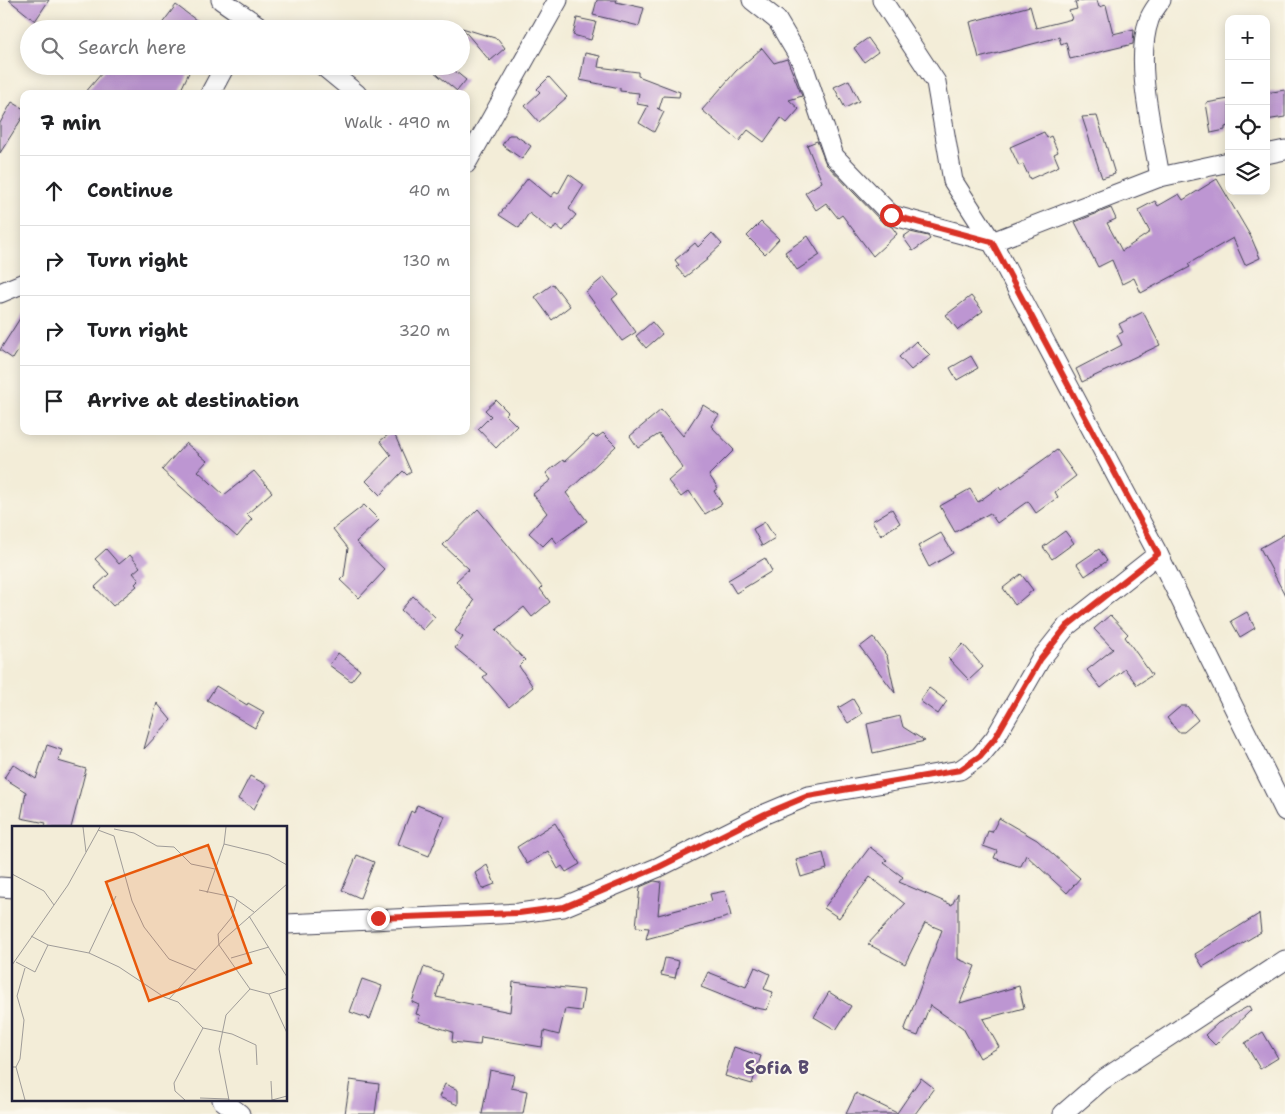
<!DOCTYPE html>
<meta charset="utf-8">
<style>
body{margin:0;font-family:"Shantell Sans",sans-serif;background:#f6f6f6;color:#202124}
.controls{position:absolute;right:15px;top:15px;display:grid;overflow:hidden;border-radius:10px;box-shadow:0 2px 12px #0003}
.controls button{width:45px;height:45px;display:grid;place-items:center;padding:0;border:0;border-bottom:1px solid #e0e0e0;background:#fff;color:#202124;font:25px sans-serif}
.stop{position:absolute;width:15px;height:15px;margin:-11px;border:4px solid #d93025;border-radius:50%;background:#fff}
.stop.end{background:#d93025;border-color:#fff;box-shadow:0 1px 5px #0008}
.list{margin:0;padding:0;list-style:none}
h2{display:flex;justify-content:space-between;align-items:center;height:65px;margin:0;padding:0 20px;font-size:21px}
h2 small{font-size:16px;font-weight:400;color:#757577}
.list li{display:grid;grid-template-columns:32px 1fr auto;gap:15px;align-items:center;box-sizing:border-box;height:70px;padding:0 20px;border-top:1px solid #e0e0e0}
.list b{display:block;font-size:19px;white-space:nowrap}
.list em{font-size:16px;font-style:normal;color:#757577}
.icon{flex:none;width:28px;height:28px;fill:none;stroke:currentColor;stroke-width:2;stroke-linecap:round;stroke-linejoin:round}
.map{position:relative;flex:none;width:1285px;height:1114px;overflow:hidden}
.search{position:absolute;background:#fff;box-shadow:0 2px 12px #0003;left:20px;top:20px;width:450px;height:55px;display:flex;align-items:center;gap:12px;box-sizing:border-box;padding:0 18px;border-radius:28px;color:#757577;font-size:19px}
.panel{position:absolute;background:#fff;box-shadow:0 2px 12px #0003;left:20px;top:90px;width:450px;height:345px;border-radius:10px}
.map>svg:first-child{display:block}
</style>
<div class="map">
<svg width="1285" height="1114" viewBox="0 0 1285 1114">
<rect width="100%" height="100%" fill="#fbf7ec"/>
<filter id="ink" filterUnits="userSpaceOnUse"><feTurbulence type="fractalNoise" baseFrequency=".02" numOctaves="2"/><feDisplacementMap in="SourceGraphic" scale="10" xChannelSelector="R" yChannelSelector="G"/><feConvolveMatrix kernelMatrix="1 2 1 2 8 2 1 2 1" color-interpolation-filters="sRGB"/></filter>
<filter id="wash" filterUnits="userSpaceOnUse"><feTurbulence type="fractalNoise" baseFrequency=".0096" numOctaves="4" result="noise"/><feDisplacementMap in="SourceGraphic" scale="20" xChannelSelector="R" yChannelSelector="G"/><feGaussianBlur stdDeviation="1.12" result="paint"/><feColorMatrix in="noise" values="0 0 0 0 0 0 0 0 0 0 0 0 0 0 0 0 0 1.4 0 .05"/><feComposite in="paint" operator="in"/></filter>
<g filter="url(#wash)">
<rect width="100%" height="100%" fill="#f3edd8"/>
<g id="blocks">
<g fill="#bd96d2">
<polygon points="9,0 49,0 35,21"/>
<polygon points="597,0 617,0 616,2 644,8 639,26 593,15"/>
<polygon points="1084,0 1097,0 1099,7 1106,5 1113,34 1134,29 1133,44 1070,59 1066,42 1061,44 1059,37 979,58 970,22 1030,6 1036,28 1072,19 1069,11 1077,9 1075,2"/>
<polygon points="176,5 208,29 158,29"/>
<polygon points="577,18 596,22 591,40 573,35"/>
<polygon points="462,28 498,39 505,48 490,61"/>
<polygon points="868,38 878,52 864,62 854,48"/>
<polygon points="762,48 774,63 787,59 802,96 789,100 799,109 787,123 781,118 764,142 748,130 739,141 702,110 736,71"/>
<polygon points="585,53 600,56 598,67 638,72 638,76 680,92 679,97 663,96 659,109 657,108 664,112 654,132 639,123 648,106 637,104 639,93 620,91 620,88 580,80"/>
<polygon points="108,66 192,66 179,94 84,94"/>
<polygon points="427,66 449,66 466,80 457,91"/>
<polygon points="549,77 567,97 539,122 525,106 540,92 537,89"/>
<polygon points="849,80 859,101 845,108 834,87"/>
<polygon points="1285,90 1285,117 1266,120 1266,93"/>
<polygon points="1229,99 1229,126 1225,127 1225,130 1211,133 1206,103"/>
<polygon points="12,102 24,109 24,115 0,153 0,123"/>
<polygon points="1097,116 1115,174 1102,178 1082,117"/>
<polygon points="1044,132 1047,138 1051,136 1058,152 1054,154 1059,166 1030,179 1023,164 1019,166 1010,147"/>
<polygon points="509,135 515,135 531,146 522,159 502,145"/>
<polygon points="817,141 826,164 883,223 892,227 897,234 873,256 842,215 838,218 826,203 816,210 805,193 822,182 807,145"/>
<polygon points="569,174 584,185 569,209 576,215 563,231 556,225 552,231 529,213 519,228 499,215 528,178 551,197 555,192 558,194"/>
<polygon points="1217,179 1251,237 1260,258 1245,265 1233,238 1188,264 1190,267 1141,293 1134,278 1122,284 1112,260 1098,267 1075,222 1111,208 1116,219 1107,223 1122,251 1150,232 1138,210 1155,201 1158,206 1179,194 1183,200"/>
<polygon points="761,222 779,239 765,254 747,236"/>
<polygon points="910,232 928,236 930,239 913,251 903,237"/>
<polygon points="712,233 722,244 707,258 708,259 685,277 676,267 679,265 675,260 695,243 698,247"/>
<polygon points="808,236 820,255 797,270 785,252"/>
<polygon points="604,277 618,294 612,299 636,332 622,341 586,292"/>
<polygon points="553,284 570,306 552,320 535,297"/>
<polygon points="971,296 983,311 958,330 946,315"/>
<polygon points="24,312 24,341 13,359 0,350"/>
<polygon points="1143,312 1160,345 1082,382 1076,369 1122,345 1117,335 1123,332 1119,324"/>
<polygon points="652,322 662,334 646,348 636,336"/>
<polygon points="916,341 930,355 911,370 899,357"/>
<polygon points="971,356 978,368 957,380 950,368"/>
<polygon points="496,400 508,412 505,414 517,426 496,448 478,429 491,416 485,410"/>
<polygon points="703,405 719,415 711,426 734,450 709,475 718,488 714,491 722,504 705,514 689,491 681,497 668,481 683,468 659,434 638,448 630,436 661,410 683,436"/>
<polygon points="393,431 411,472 407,475 403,471 380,495 366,481 391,455 380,441"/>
<polygon points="603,433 616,446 566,493 587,521 557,543 552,537 543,546 529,533 547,513 533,494 551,480 546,473 563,460 564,462 593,435 596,438"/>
<polygon points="186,443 207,461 198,471 224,495 254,471 272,492 247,514 252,519 237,537 162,470"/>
<polygon points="1057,450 1076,476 1055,492 1058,497 1036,513 1028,501 997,523 990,513 955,532 940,506 970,489 978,502 999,487 1001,490"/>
<polygon points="364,505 379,520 356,542 385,570 359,598 340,580 344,576 348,548 333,529"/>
<polygon points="478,509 531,573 542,587 540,589 550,602 532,617 524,607 496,630 525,660 519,666 533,687 509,707 483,677 487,674 455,648 463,637 455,631 474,601 456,581 469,569 443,545"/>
<polygon points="892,509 900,523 881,535 872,521"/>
<polygon points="765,522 775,538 762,546 753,529"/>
<polygon points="1065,531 1074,543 1052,559 1043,547"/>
<polygon points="941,533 953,553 929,567 918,546"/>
<polygon points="1285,534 1285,595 1260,548"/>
<polygon points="106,549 119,564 130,555 140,567 133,573 139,580 135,584 137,586 113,606 95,587 109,574 95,559"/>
<polygon points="1099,549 1107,561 1085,576 1077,564"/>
<polygon points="765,558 772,571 736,593 728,580"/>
<polygon points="1021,574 1033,590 1015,605 1003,588"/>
<polygon points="413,596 435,617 423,630 401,610"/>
<polygon points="1247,612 1255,628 1240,637 1231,621"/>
<polygon points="1110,615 1128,634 1125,637 1152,675 1137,685 1125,669 1101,688 1087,670 1113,649 1094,629"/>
<polygon points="873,637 887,656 895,693 860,647"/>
<polygon points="963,644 983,667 969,680 948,658"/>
<polygon points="338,653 360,670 351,681 329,665"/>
<polygon points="216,686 247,705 248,703 264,712 255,728 207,700"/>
<polygon points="929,688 947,701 938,714 920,701"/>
<polygon points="853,699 862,714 848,723 838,708"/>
<polygon points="157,703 171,720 144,749"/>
<polygon points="1181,706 1187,706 1198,720 1184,732 1178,732 1167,718"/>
<polygon points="900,716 903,727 925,741 873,753 867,724"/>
<polygon points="47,745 62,750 58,761 86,769 71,828 45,828 46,823 21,818 26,792 4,778 13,764 36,779"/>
<polygon points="250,776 267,785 254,809 238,799"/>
<polygon points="417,805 445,816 429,856 398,844 411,811 414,813"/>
<polygon points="999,818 1037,840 1080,878 1067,893 1026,855 1021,866 1018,866 994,858 997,851 983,846 988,831 992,832"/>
<polygon points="555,823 580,864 566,872 562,866 558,869 548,851 527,864 517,847"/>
<polygon points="870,847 887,860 884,863 903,877 899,882 952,905 958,893 958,959 975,966 960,1003 1019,986 1024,1008 983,1019 999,1047 980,1058 963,1028 930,1005 918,1036 904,1031 942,930 925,923 905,964 868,944 905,904 870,877 839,918 824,908"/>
<polygon points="823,853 827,869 801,877 796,860"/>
<polygon points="357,855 374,862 360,898 342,890"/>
<polygon points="487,865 495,884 482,889 475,873"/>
<polygon points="654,881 661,882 658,915 712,901 710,894 725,891 731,916 646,939 649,928 636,927 640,887"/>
<polygon points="1259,914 1261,932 1203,967 1195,954"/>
<polygon points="665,958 679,961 675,978 661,975"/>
<polygon points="424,967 443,974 436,997 510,1012 513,982 584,990 581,1011 565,1009 559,1035 544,1031 542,1047 481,1037 480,1045 452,1042 453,1032 418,1021 420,1015 416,1014 419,1005 412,1002"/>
<polygon points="755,967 770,974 764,989 773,992 767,1010 751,1007 701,987 708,972 746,987"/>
<polygon points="362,979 382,986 370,1019 350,1012"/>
<polygon points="829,992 851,1006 836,1030 814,1017"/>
<polygon points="1249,1006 1251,1010 1215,1045 1205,1035 1218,1023"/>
<polygon points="1263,1032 1278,1058 1260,1069 1245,1043"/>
<polygon points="734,1047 761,1056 752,1084 725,1076"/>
<polygon points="490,1070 514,1075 511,1088 527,1091 523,1114 482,1114"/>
<polygon points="921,1078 934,1088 915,1114 846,1114 856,1093 897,1113"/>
<polygon points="350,1080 379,1084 375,1114 345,1114"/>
<polygon points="445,1084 458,1090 458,1105 439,1097"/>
</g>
</g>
</g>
<g filter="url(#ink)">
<use href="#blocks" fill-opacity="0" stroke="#414053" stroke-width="1"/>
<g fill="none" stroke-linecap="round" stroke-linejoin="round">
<defs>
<g id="minor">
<polyline points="221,0 263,29"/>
<polyline points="752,0 777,20 802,62 834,156 891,215 992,242 1160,177 1229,162"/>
<polyline points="882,0 936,82 953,181 992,242 1158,554 1285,811"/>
<polyline points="323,66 357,94"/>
<polyline points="210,94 225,66"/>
<polyline points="1266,154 1285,150"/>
<polyline points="466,164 558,0"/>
<path d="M1160,177C1153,133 1134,62 1149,20C1151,13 1157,6 1161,0"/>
<polyline points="0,293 24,283"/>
<polyline points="0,887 14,888"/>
<polyline points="286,924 519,913 563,907 659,867 765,814 808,796 960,770 980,756 995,738 1040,660 1067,626 1158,554"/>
<polyline points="222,1100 240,1114"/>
<polyline points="1063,1114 1101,1081 1285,960"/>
</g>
</defs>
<use href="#minor" stroke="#414053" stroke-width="21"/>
<use href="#minor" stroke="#fff" stroke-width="19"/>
</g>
</g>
<g fill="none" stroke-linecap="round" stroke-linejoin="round" filter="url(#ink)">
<polyline stroke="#d93025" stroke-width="6" points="378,918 519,913 564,907 659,867 765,814 808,796 960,770 980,756 995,738 1040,660 1067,626 1158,554 992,242 891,215"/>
</g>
<g text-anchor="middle" stroke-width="4" stroke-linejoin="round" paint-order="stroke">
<g font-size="18" font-weight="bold" fill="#584b70" stroke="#fbf7ec">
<text x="777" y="1074">Sofia B</text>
</g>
</g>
<g transform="translate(12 826)">
<rect width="275" height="275" fill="#f3edd8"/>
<path fill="none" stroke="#9f9c99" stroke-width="1" d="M71,1L74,26M102,3L122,7L145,20L162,21L179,38L203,43M86,4L102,10L120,75L132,101L157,133L184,144M212,18L257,29L275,39M0,48L32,65L42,79M187,64L221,71L242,86M195,67L212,18L214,1M225,74L220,91L206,108L207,119L238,163M237,90L275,151M19,110L36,119L77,127L107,141L152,171L166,176L191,202L220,208L244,219L245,239M77,127L104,70M219,132L257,121M4,136L23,146L36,119M0,139L56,59L88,1M257,168L275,207M157,173L212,113L275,58M0,241H4L13,274M4,241L8,233L12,194L5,170L13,142M259,255L260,274M188,272L217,273M173,274L163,265L162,257L191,202M217,274L207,223L214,189L238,163L257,168L275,162M260,274L275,270"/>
<path fill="#e8590c" fill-opacity="0.15" stroke="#e8590c" stroke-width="2.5" d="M196,19L239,137L137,175L94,56Z"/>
<rect width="275" height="275" fill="none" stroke="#22223b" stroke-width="2.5"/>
</g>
</svg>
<div class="controls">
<button>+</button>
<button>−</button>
<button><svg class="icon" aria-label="locate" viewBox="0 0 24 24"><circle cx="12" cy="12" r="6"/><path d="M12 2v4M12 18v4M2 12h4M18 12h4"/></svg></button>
<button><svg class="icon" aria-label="layers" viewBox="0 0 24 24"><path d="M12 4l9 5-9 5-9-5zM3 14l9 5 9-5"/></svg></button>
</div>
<div class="stop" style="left:891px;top:215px"></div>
<div class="stop end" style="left:378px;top:918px"></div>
<div class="search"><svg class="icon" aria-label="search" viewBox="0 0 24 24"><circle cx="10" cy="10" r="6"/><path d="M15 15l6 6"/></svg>Search here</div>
<section class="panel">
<h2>7 min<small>Walk · 490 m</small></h2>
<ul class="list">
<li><svg class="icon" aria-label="ahead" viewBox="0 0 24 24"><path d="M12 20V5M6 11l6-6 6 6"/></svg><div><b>Continue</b></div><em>40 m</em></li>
<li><svg class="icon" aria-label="right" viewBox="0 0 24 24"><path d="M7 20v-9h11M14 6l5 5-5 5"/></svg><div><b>Turn right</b></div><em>130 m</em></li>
<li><svg class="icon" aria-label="right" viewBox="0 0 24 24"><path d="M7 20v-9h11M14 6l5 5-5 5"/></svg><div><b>Turn right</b></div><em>320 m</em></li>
<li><svg class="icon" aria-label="arrive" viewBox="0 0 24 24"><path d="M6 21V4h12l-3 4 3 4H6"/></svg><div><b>Arrive at destination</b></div></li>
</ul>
</section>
</div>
